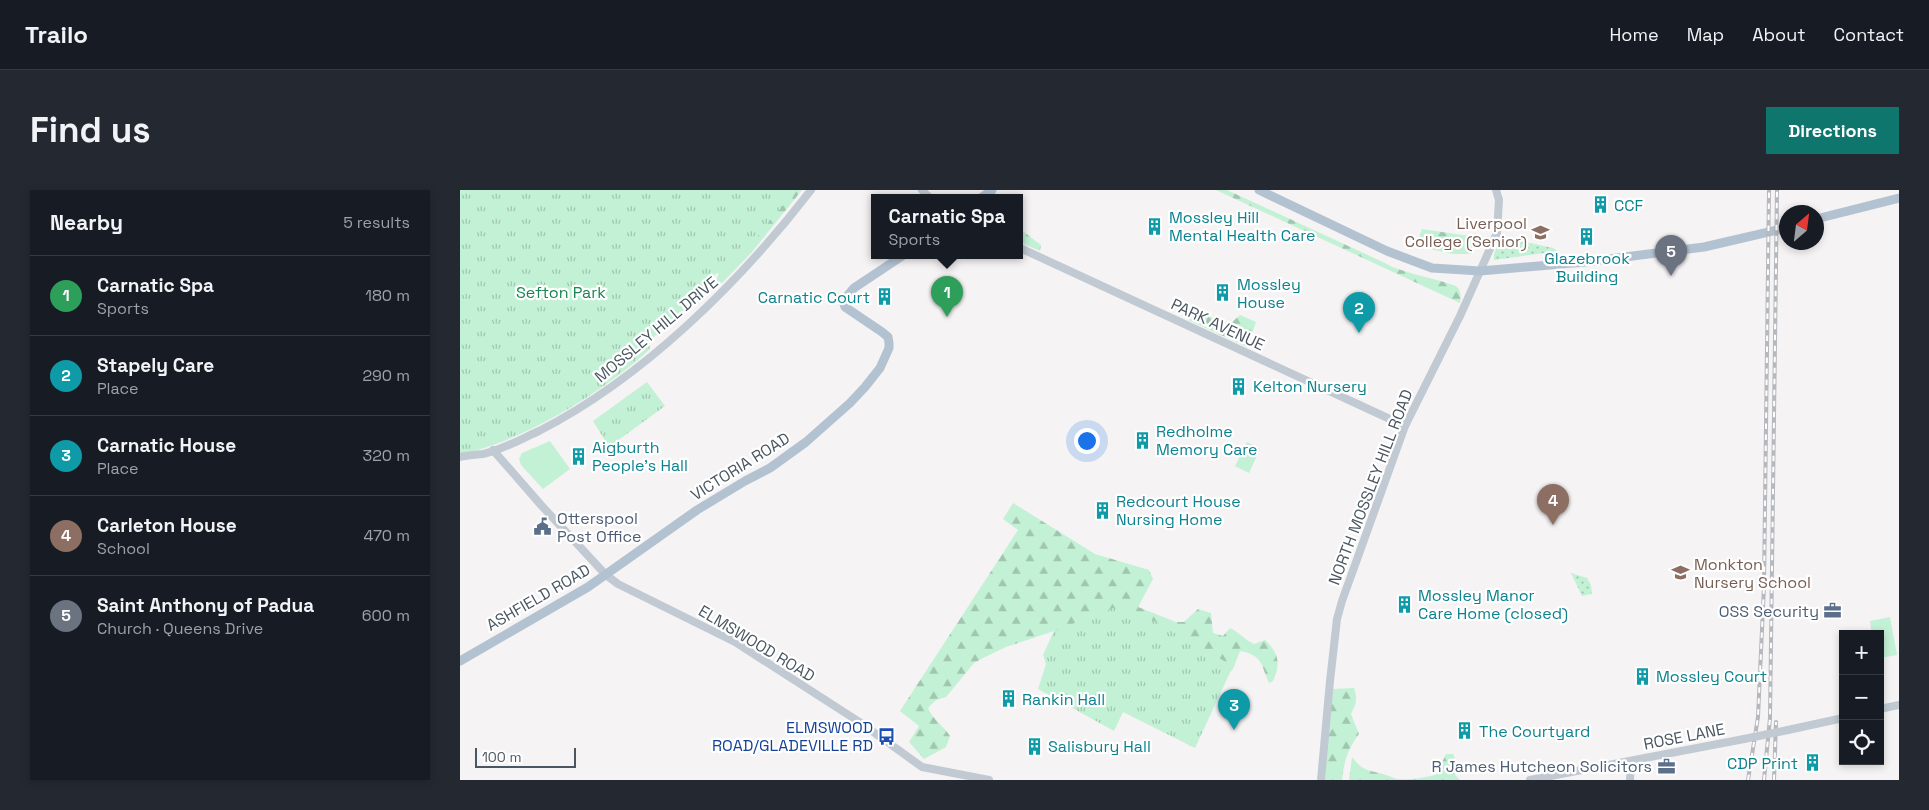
<!DOCTYPE html>
<meta charset="utf-8">
<style>
body{margin:0;font-family:"Space Grotesk",sans-serif;background:#242831;color:#f1f3f6}
.controls{position:absolute;right:15px;bottom:15px;display:grid;overflow:hidden;border-radius:0px;box-shadow:0 2px 8px #0003}
.controls button{width:45px;height:45px;display:grid;place-items:center;padding:0;border:0;border-bottom:1px solid #363941;background:#171b24;color:#f1f3f6;font:25px sans-serif}
.compass{position:absolute;left:1319px;top:15px;width:45px;height:45px;border-radius:50%;background:#171b24;box-shadow:0 2px 8px #0003;rotate:28deg}
.scale{position:absolute;left:15px;bottom:12px;width:101px;box-sizing:border-box;padding-left:5px;border:2px solid #4a5661;border-top:0;font-size:14px;line-height:18px;white-space:nowrap;color:#4a5661;-webkit-text-stroke:4px #fff;paint-order:stroke}
.you{position:absolute;left:626px;top:250px;width:18px;height:18px;margin:-12px;border:4px solid #fff;border-radius:50%;background:#1a73e8;box-shadow:0 0 0 8px #1a73e833}
.badge{display:grid;place-items:center;width:32px;height:32px;border-radius:50%;background:#0f766e;color:#fff;font-size:16px;font-weight:700}
.pin{position:absolute;translate:-50% -41px;filter:drop-shadow(0 1px 2px #0008)}
.pin::after{content:'';position:absolute;top:26px;width:18px;height:15px;background:inherit;clip-path:polygon(0 0,100% 0,50% 100%)}
.popup{position:absolute;left:411px;top:4px;width:152px;height:65px;box-sizing:border-box;display:grid;place-content:center;border-radius:0px;background:#171b24;filter:drop-shadow(0 1px 4px #0005);font-size:16px;white-space:nowrap;color:#9ea1a6}
.popup b{font-size:19px;color:#f1f3f6}
.popup::after{content:'';position:absolute;left:50%;top:100%;margin-left:-10px;border:10px solid transparent;border-top-color:#171b24}
.list{margin:0;padding:0;list-style:none}
h2{display:flex;justify-content:space-between;align-items:center;height:65px;margin:0;padding:0 20px;font-size:21px}
h2 small{font-size:16px;font-weight:400;color:#9ea1a6}
.list li{display:grid;grid-template-columns:32px 1fr auto;gap:15px;align-items:center;box-sizing:border-box;height:80px;padding:0 20px;border-top:1px solid #363941}
.list b{display:block;font-size:19px;white-space:nowrap}
.list p{margin:0;font-size:16px;white-space:nowrap;color:#9ea1a6}
.list em{font-size:16px;font-style:normal;color:#9ea1a6}
.icon{flex:none;width:28px;height:28px;fill:none;stroke:currentColor;stroke-width:2;stroke-linecap:round;stroke-linejoin:round}
.map{position:relative;flex:none;width:1439px;height:590px;overflow:hidden;border-radius:0px}
header{display:flex;align-items:center;gap:30px;box-sizing:border-box;height:70px;padding:0 25px;background:#171b24;border-bottom:1px solid #363941}
header strong{font-size:24px}
nav{display:flex;gap:28px;margin-inline-start:auto;font-size:18px}
.intro{display:flex;align-items:center;justify-content:space-between;box-sizing:border-box;height:120px;padding:0 30px}
h1{margin:0;font-size:35px}
.button{padding:12px 22px;border-radius:0px;background:#0f766e;color:#fff;font-size:18px;font-weight:700}
main{display:flex;gap:30px;padding:0 30px}
aside{flex:1;background:#171b24;border-radius:0px;box-shadow:0 2px 8px #0003}
.map>svg:first-child{display:block}
</style>
<header>
<strong>Trailo</strong>
<nav><a>Home</a><a>Map</a><a>About</a><a>Contact</a></nav>
</header>
<div class="intro"><h1>Find us</h1><a class="button">Directions</a></div>
<main>
<aside>
<h2>Nearby<small>5 results</small></h2>
<ul class="list">
<li><span class="badge" style="background:#2e9e5b">1</span><div><b>Carnatic Spa</b><p>Sports</p></div><em>180 m</em></li>
<li><span class="badge" style="background:#0f9aa8">2</span><div><b>Stapely Care</b><p>Place</p></div><em>290 m</em></li>
<li><span class="badge" style="background:#0f9aa8">3</span><div><b>Carnatic House</b><p>Place</p></div><em>320 m</em></li>
<li><span class="badge" style="background:#8d6e63">4</span><div><b>Carleton House</b><p>School</p></div><em>470 m</em></li>
<li><span class="badge" style="background:#6b7280">5</span><div><b>Saint Anthony of Padua</b><p>Church · Queens Drive</p></div><em>600 m</em></li>
</ul>
</aside>
<div class="map">
<svg width="1439" height="590" viewBox="0 0 1439 590">
<defs>
<pattern id="grass-dots" width="8" height="8" patternUnits="userSpaceOnUse" patternTransform="scale(1.25)"><rect width="8" height="8" fill="#c3f1d5"/><path d="M2 2h.1M6 6h.1" fill="none" stroke="#a0c6b0" stroke-width="1.8" stroke-linecap="round"/></pattern>
<pattern id="forest-firs" width="22" height="20" patternUnits="userSpaceOnUse" patternTransform="scale(1.25)"><rect width="22" height="20" fill="#c3f1d5"/><path d="M5 1l3.5 6h-7zM16 11l3.5 6h-7z" fill="#a0c6b0"/></pattern>
<pattern id="park-tufts" width="24" height="20" patternUnits="userSpaceOnUse" patternTransform="scale(1.25)"><rect width="24" height="20" fill="#c3f1d5"/><path d="M3 7l-1-3M5 7V3M7 7l1-3M15 17l-1-3M17 17v-4M19 17l1-3" fill="none" stroke="#a0c6b0"/></pattern>
</defs>
<rect width="100%" height="100%" fill="#f5f3f3"/>
<g fill="url(#grass-dots)">
<polygon points="1041,47 1093,58 1098,61 1034,70 1034,64"/>
<polygon points="1111,383 1127,388 1131,395 1132,404 1122,406"/>
</g>
<g fill="url(#forest-firs)">
<polygon points="275,0 342,0 292,62 262,93 256,91 259,82"/>
<path d="M756,0H767L925,73C939,83 994,92 998,98C1001,102 1001,108 1000,113Z"/>
<polygon points="560,39 581,55 580,61 560,52"/>
<polygon points="962,39 1009,46 1016,43 1012,64 993,64 956,56"/>
<polygon points="733,121 770,134 780,125 796,132 787,157 728,130"/>
<path d="M553,313L635,364L689,380L693,389L678,417L716,432H724L738,419L751,423L753,443L763,446L770,438C779,442 785,450 794,454L805,450C819,463 821,474 813,491L809,493C801,475 803,465 780,461L773,479L754,499L608,441H594L546,457L523,468L514,473L486,507L476,510L468,518C473,530 483,535 490,546L486,557L464,569L449,552L459,536L440,521L558,340L543,329Z"/>
<path d="M894,498C898,509 896,514 891,524L899,544C888,559 884,571 882,590H865L870,513L873,499Z"/>
<path d="M986,564H993L995,568C991,579 993,583 1000,590H889L892,567C903,582 910,580 926,585C930,586 933,588 937,589C947,590 967,588 977,584Z"/>
</g>
<g fill="url(#park-tufts)">
<path d="M0,0H336L292,53L262,84L257,83L246,93L244,103L188,152L190,158L189,160C143,202 61,253 0,264Z"/>
<polygon points="187,192 205,216 149,257 133,231"/>
<polygon points="664,414 773,476 735,558 663,522 654,541 578,499 586,474 583,465 594,441"/>
</g>
<g fill="#c3f1d5">
<polygon points="90,251 110,279 83,299 61,275 59,269 62,263"/>
<polygon points="787,252 800,259 789,283 775,276"/>
<polygon points="1430,427 1437,465 1420,468 1420,444 1412,444 1410,431"/>
</g>
<g fill="none" stroke-linecap="round" stroke-linejoin="round">
<g stroke="#c1cad2" stroke-width="8">
<polyline points="462,0 470,8"/>
<polyline points="560,58 945,236"/>
<polyline points="33,260 81,315 146,385 158,394 275,452 401,533 462,577 529,590"/>
<path d="M0,267C7,265 15,265 23,264C42,260 61,249 79,241C183,188 280,92 351,0"/>
<polyline points="1420,519 1439,515"/>
<polyline points="1328,540 1383,528"/>
<polyline points="861,590 870,491 877,429 882,411 945,236 1000,126 1037,43 1039,10 1036,0"/>
<polyline points="1070,590 1284,549"/>
<polyline points="1170,590 1171,571"/>
</g>
<g stroke="#b3c2d1" stroke-width="9">
<polyline points="799,0 927,61 972,78 1020,81 1125,72 1244,57 1326,38"/>
<polyline points="521,8 532,0"/>
<polyline points="1356,29 1439,8"/>
<polyline points="0,471 128,397 237,320 285,291 310,278 346,252 390,213 405,197 420,178 429,158 429,153 428,147 422,142 385,117 383,111 394,98 442,66"/>
</g>
<defs>
<g id="rail">
<polyline points="1288,590 1298,527 1304,396 1309,0"/>
<polyline points="1304,590 1310,528 1317,0"/>
<polyline points="1314,590 1316,532"/>
</g>
</defs>
<use href="#rail" stroke="#b5b8bd" stroke-width="4"/>
<use href="#rail" stroke="#fff" stroke-width="2" stroke-dasharray="5.5" stroke-linecap="butt"/>
<polyline stroke="#c1cad2" stroke-width="8" points="1284,549 1328,540"/>
</g>
<defs>
<symbol id="building-bare" viewBox="-9 -9 18 18"><path d="M-4-6H4V6H1V3H-1V6H-4ZM-2.5-4.3h1.7v1.8h-1.7ZM.8-4.3h1.7v1.8H.8ZM-2.5-1h1.7V.8h-1.7ZM.8-1h1.7V.8H.8Z" fill="#0f9aa8" stroke="#fff" stroke-width="2.5" paint-order="stroke"/></symbol>
<symbol id="school-bare" viewBox="-9 -9 18 18"><path d="M0-5L7-2L0 1L-7-2ZM-4 1L0 2.5L4 1V4Q0 6-4 4Z" fill="#8d6e63" stroke="#fff" stroke-width="2.5" paint-order="stroke"/></symbol>
<symbol id="civic-bare" viewBox="-9 -9 18 18"><path d="M-.6-6.5H3V-4.5H.6V-3L4-1V1h2V6H-6V1h2V-1L-.6-3ZM-1.2 2.5V6h2.4V2.5Z" fill="#5c6f8a" stroke="#fff" stroke-width="2.5" paint-order="stroke"/></symbol>
<symbol id="office-bare" viewBox="-9 -9 18 18"><path d="M-6-3h4V-5.5h4V-3h4V5H-6ZM-1-4.5V-3h2v-1.5ZM-6 0V1H6V0Z" fill="#5c6f8a" stroke="#fff" stroke-width="2.5" paint-order="stroke"/></symbol>
<symbol id="bus-bare" viewBox="-9 -9 18 18"><path d="M-5-6H5V4H4V6H2V4H-2V6H-4V4H-5ZM-3.5-4V0h7V-4ZM-3.5 1.2v1.5H-2V1.2ZM2 1.2v1.5H3.5V1.2Z" fill="#1a4fb4" stroke="#fff" stroke-width="2.5" paint-order="stroke"/></symbol>
</defs>
<g fill-rule="evenodd">
<use href="#building-bare" x="1128" y="2" width="25" height="25"/>
<use href="#building-bare" x="682" y="24" width="25" height="25"/>
<use href="#school-bare" x="1068" y="30" width="25" height="25"/>
<use href="#building-bare" x="1114" y="34" width="25" height="25"/>
<use href="#building-bare" x="750" y="90" width="25" height="25"/>
<use href="#building-bare" x="412" y="94" width="25" height="25"/>
<use href="#building-bare" x="766" y="184" width="25" height="25"/>
<use href="#building-bare" x="670" y="238" width="25" height="25"/>
<use href="#building-bare" x="106" y="254" width="25" height="25"/>
<use href="#building-bare" x="630" y="308" width="25" height="25"/>
<use href="#civic-bare" x="70" y="324" width="25" height="25"/>
<use href="#school-bare" x="1208" y="370" width="25" height="25"/>
<use href="#building-bare" x="932" y="402" width="25" height="25"/>
<use href="#office-bare" x="1360" y="408" width="25" height="25"/>
<use href="#building-bare" x="1170" y="474" width="25" height="25"/>
<use href="#building-bare" x="536" y="496" width="25" height="25"/>
<use href="#building-bare" x="992" y="528" width="25" height="25"/>
<use href="#bus-bare" x="414" y="534" width="25" height="25"/>
<use href="#building-bare" x="562" y="544" width="25" height="25"/>
<use href="#building-bare" x="1340" y="560" width="25" height="25"/>
<use href="#office-bare" x="1194" y="564" width="25" height="25"/>
</g>
<g text-anchor="middle" stroke-width="4.5" stroke-linejoin="round" paint-order="stroke">
<g font-size="16" fill="#0d838f" stroke="#fff" text-anchor="start">
<text x="1154" y="21">CCF</text>
<text x="709" y="33">Mossley Hill<tspan x="709" dy="18">Mental Health Care</tspan></text>
<text x="1127" y="74" text-anchor="middle">Glazebrook<tspan x="1127" dy="18">Building</tspan></text>
<text x="777" y="100">Mossley<tspan x="777" dy="18">House</tspan></text>
<text x="410" y="113" text-anchor="end">Carnatic Court</text>
<text x="793" y="202">Kelton Nursery</text>
<text x="696" y="247">Redholme<tspan x="696" dy="18">Memory Care</tspan></text>
<text x="132" y="263">Aigburth<tspan x="132" dy="18">People's Hall</tspan></text>
<text x="656" y="317">Redcourt House<tspan x="656" dy="18">Nursing Home</tspan></text>
<text x="958" y="411">Mossley Manor<tspan x="958" dy="18">Care Home (closed)</tspan></text>
<text x="1196" y="492">Mossley Court</text>
<text x="562" y="515">Rankin Hall</text>
<text x="1019" y="547">The Courtyard</text>
<text x="588" y="562">Salisbury Hall</text>
<text x="1338" y="579" text-anchor="end">CDP Print</text>
</g>
<g font-size="16" fill="#785e54" stroke="#fff" text-anchor="end">
<text x="1067" y="39">Liverpool<tspan x="1067" dy="18">College (Senior)</tspan></text>
<text x="1234" y="380" text-anchor="start">Monkton<tspan x="1234" dy="18">Nursery School</tspan></text>
</g>
<g font-size="16" fill="#17864f" stroke="#fff">
<text x="101" y="108">Sefton Park</text>
</g>
<g font-size="16" fill="#4a5661" stroke="#fff">
<text transform="translate(758 134) rotate(25)" y="6">PARK AVENUE</text>
<text transform="translate(196 139) rotate(-40)" y="6">MOSSLEY HILL DRIVE</text>
<text transform="translate(280 276) rotate(-32)" y="6">VICTORIA ROAD</text>
<text transform="translate(910 297) rotate(-69)" y="6">NORTH MOSSLEY HILL ROAD</text>
<text transform="translate(78 407) rotate(-30)" y="6">ASHFIELD ROAD</text>
<text transform="translate(297 453) rotate(31)" y="6">ELMSWOOD ROAD</text>
<text transform="translate(1224 546) rotate(-11)" y="6">ROSE LANE</text>
</g>
<g font-size="16" fill="#4e5e75" stroke="#fff" text-anchor="end">
<text x="97" y="334" text-anchor="start">Otterspool<tspan x="97" dy="18">Post Office</tspan></text>
<text x="1359" y="427">OSS Security</text>
<text x="1192" y="582">R James Hutcheon Solicitors</text>
</g>
<g font-size="16" fill="#164399" stroke="#fff" text-anchor="end">
<text x="413" y="543">ELMSWOOD<tspan x="413" dy="18">ROAD/GLADEVILLE RD</tspan></text>
</g>
</g>
</svg>
<div class="controls">
<button>+</button>
<button>−</button>
<button><svg class="icon" aria-label="locate" viewBox="0 0 24 24"><circle cx="12" cy="12" r="6"/><path d="M12 2v4M12 18v4M2 12h4M18 12h4"/></svg></button>
</div>
<svg class="compass" viewBox="-18 -18 36 36"><path d="M0-13l5 13h-10z" fill="#e53935"/><path d="M0 13l5-13h-10z" fill="#9ea1a6"/></svg>
<div class="scale">100 m</div>
<div class="you"></div>
<div class="pin badge" style="left:487px;top:127px;background:#2e9e5b">1</div>
<div class="popup"><b>Carnatic Spa</b>Sports</div>
<div class="pin badge" style="left:899px;top:143px;background:#0f9aa8">2</div>
<div class="pin badge" style="left:774px;top:540px;background:#0f9aa8">3</div>
<div class="pin badge" style="left:1093px;top:335px;background:#8d6e63">4</div>
<div class="pin badge" style="left:1211px;top:86px;background:#6b7280">5</div>
</div>
</main>
